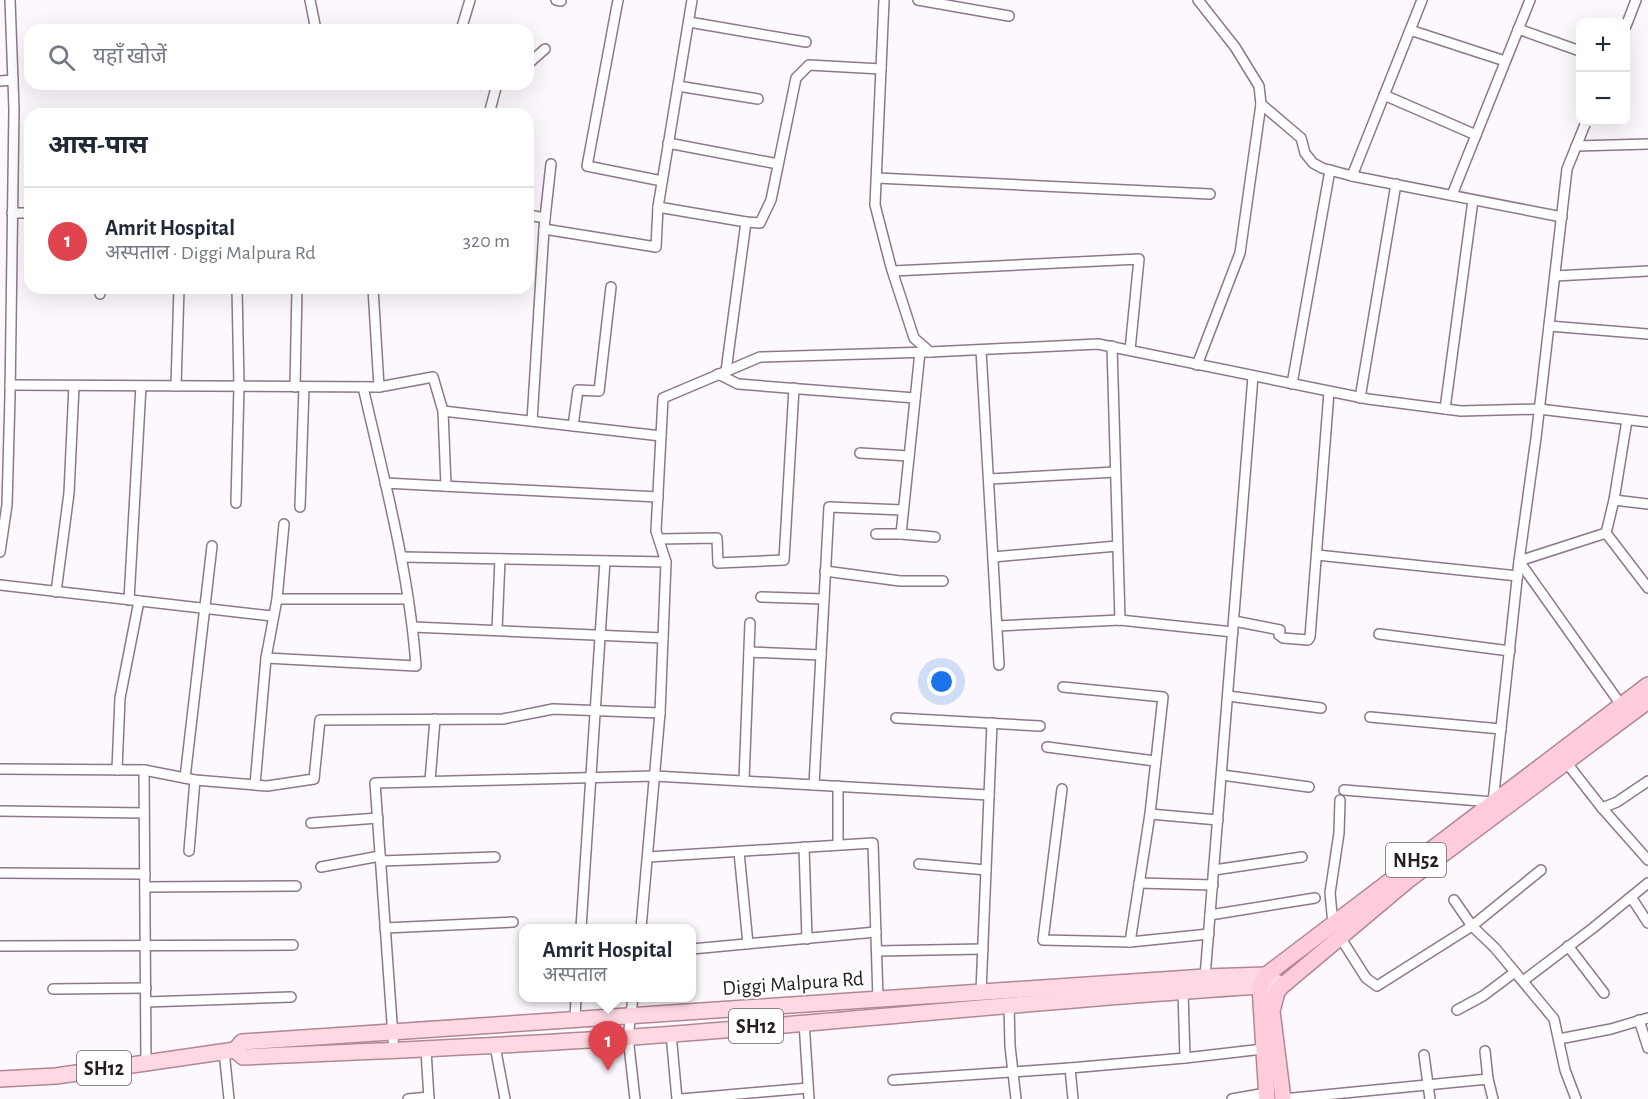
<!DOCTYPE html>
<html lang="hi">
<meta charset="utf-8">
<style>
body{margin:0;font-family:"Alegreya Sans","Noto Sans Devanagari",sans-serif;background:#f6f6f7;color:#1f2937}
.controls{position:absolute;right:18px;top:18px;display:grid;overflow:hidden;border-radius:12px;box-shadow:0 6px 24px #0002}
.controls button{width:54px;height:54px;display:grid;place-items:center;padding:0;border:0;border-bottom:2px solid #e0e1e3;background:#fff;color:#1f2937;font:30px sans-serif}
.you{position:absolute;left:942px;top:682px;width:21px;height:21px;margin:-15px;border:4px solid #fff;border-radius:50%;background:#1a73e8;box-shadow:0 0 0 9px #1a73e833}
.badge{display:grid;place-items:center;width:39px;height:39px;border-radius:50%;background:#7c3aed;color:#fff;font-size:20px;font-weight:700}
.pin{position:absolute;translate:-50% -50px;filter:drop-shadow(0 2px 3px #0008)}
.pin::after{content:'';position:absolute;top:32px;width:21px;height:18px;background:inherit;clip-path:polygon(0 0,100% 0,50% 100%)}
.popup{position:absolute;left:519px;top:924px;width:177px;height:78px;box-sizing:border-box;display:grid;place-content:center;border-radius:12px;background:#fff;filter:drop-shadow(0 2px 4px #0005);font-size:20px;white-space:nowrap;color:#747a83}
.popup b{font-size:22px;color:#1f2937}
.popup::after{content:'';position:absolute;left:50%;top:100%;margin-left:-12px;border:12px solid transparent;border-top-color:#fff}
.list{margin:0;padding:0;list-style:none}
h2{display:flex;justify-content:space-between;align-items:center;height:78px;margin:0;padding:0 24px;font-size:26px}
h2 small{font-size:20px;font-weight:400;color:#747a83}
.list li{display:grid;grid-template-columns:39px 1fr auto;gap:18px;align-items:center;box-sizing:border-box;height:108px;padding:0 24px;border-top:2px solid #e0e1e3}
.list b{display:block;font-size:22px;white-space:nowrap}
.list p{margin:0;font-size:20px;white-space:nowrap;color:#747a83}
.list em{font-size:20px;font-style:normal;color:#747a83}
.icon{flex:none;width:33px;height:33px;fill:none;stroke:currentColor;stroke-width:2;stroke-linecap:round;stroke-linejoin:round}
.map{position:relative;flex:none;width:1648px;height:1099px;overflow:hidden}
.search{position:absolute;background:#fff;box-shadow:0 6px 24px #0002;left:24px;top:24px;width:510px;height:66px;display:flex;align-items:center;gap:15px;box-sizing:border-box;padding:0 21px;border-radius:18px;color:#747a83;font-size:22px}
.panel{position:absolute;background:#fff;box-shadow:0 6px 24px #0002;left:24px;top:108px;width:510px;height:186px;border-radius:18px}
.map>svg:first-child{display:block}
</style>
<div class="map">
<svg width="1648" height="1099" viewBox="0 0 1648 1099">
<rect width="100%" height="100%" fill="#fdf8fd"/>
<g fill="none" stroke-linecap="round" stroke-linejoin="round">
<defs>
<g id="minor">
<polyline points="310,0 316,30"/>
<polyline points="556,0 561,1"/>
<polyline points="618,0 587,166 662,181"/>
<polyline points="884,0 875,205 891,267 914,338 930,352 1098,344 1368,399 1461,411 1539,409 1648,422"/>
<polyline points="918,0 1009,16"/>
<polyline points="689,22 806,42"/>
<polyline points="1626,26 1636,0"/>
<polyline points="1518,29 1580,51"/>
<polyline points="461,30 470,0"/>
<polyline points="1410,30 1505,61"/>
<polyline points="528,64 545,49"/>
<polyline points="0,81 13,80"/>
<polyline points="678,86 758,99"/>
<polyline points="1384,95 1476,135"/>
<polyline points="1261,104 1301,138 1305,153 1313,163 1322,168 1352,176 1562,217"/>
<polyline points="489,114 497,84"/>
<polyline points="1586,122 1567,169 1536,438 1519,561 1624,709"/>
<polyline points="668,143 778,164"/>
<polyline points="1576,146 1648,144"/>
<polyline points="1352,176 1422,0"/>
<polyline points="877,178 1210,194"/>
<polyline points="1452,195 1530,0"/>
<polyline points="658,207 746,222 760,223 771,200 796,78 809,65 881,69"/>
<polyline points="12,213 30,213"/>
<polyline points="528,215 545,218 544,229 656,247 658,207 692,0"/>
<polyline points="545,218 551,164"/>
<polyline points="893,271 1139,259 1130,350"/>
<polyline points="1555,276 1648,271"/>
<polyline points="373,288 379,387"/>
<polyline points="100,294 101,288"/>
<polyline points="1549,326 1648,334"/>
<polyline points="1112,346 1120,620"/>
<polyline points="981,350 999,665"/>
<polyline points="920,352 901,534 935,537"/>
<polyline points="1197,365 1240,253 1261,104 1259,86 1235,47 1198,0"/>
<polyline points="726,371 746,222"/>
<polyline points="718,374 738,384 915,398"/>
<polyline points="1292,384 1330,170"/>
<polyline points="10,385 379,387 433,377 443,411 446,486"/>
<polyline points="176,386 179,288"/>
<polyline points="295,387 297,288"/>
<polyline points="1360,398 1396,184"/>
<polyline points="1445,409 1473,200"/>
<polyline points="443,411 661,436"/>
<polyline points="1627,420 1614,500 1606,533 1648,588"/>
<polyline points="532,421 544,229"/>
<polyline points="573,426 578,390 599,391 611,287"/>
<polyline points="860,453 909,456"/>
<polyline points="989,479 1115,472"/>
<polyline points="385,483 658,497"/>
<polyline points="1614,500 1648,504"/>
<polyline points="236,503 239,386 237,288"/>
<polyline points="300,507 304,387"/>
<polyline points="876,534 901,534"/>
<polyline points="659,539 717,538 718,563 784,560 794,388"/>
<polyline points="0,552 7,505 10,396 14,109 10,0"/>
<polyline points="1317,555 1518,576"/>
<polyline points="402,557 666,562"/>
<polyline points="993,557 1117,546"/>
<polyline points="825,571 900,581 943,581"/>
<polyline points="0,585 272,616"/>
<polyline points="56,592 69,493 74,386"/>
<polyline points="761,597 824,599"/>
<polyline points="277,599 408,599"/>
<polyline points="129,600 141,386"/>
<polyline points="1234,621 1280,630 1279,635 1283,638 1308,640 1310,637 1329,392"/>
<polyline points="997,626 1120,620 1233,632"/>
<polyline points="413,627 663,638"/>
<polyline points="497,630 500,559"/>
<polyline points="1379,634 1510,651"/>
<polyline points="749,652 821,655"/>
<path d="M266,658L416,666C409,571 384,479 363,387"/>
<polyline points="1063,687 1163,697 1150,814 1130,942"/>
<polyline points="1228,696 1321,708"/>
<polyline points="1370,717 1501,729"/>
<polyline points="896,718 1040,726"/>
<polyline points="1047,747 1155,761"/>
<polyline points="1566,762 1602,808 1648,860"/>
<polyline points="0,769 144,770 195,780 267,786 314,779 320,720 503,719 553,709 660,713"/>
<polyline points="117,770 120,698 139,601"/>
<polyline points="144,770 146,1062"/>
<polyline points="1222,775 1309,787"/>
<polyline points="185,778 212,546"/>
<polyline points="430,781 435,719"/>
<polyline points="744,781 750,623"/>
<polyline points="255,785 266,658 277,599 284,524"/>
<polyline points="814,785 829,507 903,510"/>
<polyline points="1062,789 1043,940 1130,942 1209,934"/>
<polyline points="1344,790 1493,802"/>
<polyline points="1494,804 1493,802 1519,561 1606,533"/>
<polyline points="1602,808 1617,802 1648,781"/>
<polyline points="0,811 144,813"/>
<polyline points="1150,814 1218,820"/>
<polyline points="311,823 378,818"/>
<polyline points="838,845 838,786"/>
<polyline points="804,847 807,939"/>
<polyline points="189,851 195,780"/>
<polyline points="739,852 748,944"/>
<polyline points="648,857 873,843 878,999"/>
<polyline points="381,861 495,857"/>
<polyline points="919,864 986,870"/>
<polyline points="321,867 380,856"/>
<polyline points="1214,870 1302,857"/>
<polyline points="0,873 145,874"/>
<polyline points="1139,883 1213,885"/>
<polyline points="145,887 296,886"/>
<polyline points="1631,897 1648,923"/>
<polyline points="1454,900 1472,926 1495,948 1554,1019 1565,1070 1576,1099"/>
<polyline points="1210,915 1315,898"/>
<polyline points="1333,924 1330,893 1339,833 1340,800"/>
<polyline points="385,928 513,922"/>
<polyline points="581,928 605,561"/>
<polyline points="641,928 660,713 666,562 656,531 663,398 760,357 930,352"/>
<polyline points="1340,937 1366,978 1377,986 1472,926 1541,870"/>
<polyline points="0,946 293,945"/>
<polyline points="1568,946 1604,993"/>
<polyline points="692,949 876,932"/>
<polyline points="877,951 983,949"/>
<polyline points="1205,977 1253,376"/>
<polyline points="1523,981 1593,928 1648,883"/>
<polyline points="53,989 146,988"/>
<polyline points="981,992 992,723"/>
<polyline points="633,998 628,1037 635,1099"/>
<polyline points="146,1002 291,997"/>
<polyline points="1009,1004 1010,1046 1016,1099"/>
<polyline points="1457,1010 1483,996 1515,972"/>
<polyline points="575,1019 576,998"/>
<polyline points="1639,1020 1648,1048"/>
<polyline points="804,1022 809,1099"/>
<polyline points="671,1034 677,1099"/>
<polyline points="1559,1039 1611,1029 1648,1018"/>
<polyline points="495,1046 505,1099"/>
<polyline points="426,1050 429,1099"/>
<polyline points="224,1051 229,1099"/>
<polyline points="394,1051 375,783 655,776 989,795"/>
<polyline points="1485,1051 1488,1079"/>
<polyline points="1424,1055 1430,1099"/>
<polyline points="1185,1058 1263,1049"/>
<polyline points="1070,1068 1073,1099"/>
<polyline points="893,1080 1070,1068 1185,1058 1183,991"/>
<polyline points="408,1099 429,1097"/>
<polyline points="681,1099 808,1088"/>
<polyline points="1232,1099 1266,1093"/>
<polyline points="1283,1099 1488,1079 1493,1099"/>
</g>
<g id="primary">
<path d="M235,1050L243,1057C378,1051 513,1046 647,1036C852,1021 1055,999 1260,986L1271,990"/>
<polyline points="0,1079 56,1076 235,1050 242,1042 1205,977 1266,975 1282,986"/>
</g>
<g id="trunk">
<polyline points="1267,1099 1260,986 1266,975 1648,685"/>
<polyline points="1283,1099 1272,1011 1277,992 1282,986 1407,881 1648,701"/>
</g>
</defs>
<use href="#minor" stroke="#8e778c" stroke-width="12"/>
<use href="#primary" stroke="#b28695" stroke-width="18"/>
<use href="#trunk" stroke="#b28695" stroke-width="18"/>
<use href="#minor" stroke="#fff" stroke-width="9"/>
<use href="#primary" stroke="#fed9e3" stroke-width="15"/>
<use href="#trunk" stroke="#feccda" stroke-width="15"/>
</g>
<g text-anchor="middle" stroke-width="4.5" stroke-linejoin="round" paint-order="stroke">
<g fill="#fff" stroke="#676166" stroke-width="1.5">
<rect x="1386" y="843" width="60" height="34" rx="4.5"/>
<rect x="729" y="1009" width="54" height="34" rx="4.5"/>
<rect x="77" y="1051" width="54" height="34" rx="4.5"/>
</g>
<g font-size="20" font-weight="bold" fill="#261d25">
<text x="1416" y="867">NH52</text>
<text x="756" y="1033">SH12</text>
<text x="104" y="1075">SH12</text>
</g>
<g font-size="21" fill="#261d25" stroke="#fff">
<text transform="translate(793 983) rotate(-4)" y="7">Diggi Malpura Rd</text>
</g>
</g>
</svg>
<div class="controls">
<button>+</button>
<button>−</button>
</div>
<div class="you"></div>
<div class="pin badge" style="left:608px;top:1071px;background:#e0444e">1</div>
<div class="popup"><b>Amrit Hospital</b>अस्पताल</div>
<div class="search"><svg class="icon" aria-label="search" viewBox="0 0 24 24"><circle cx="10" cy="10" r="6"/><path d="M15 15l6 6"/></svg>यहाँ खोजें</div>
<section class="panel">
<h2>आस-पास<small></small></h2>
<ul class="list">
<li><span class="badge" style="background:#e0444e">1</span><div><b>Amrit Hospital</b><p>अस्पताल · Diggi Malpura Rd</p></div><em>320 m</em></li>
</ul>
</section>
</div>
